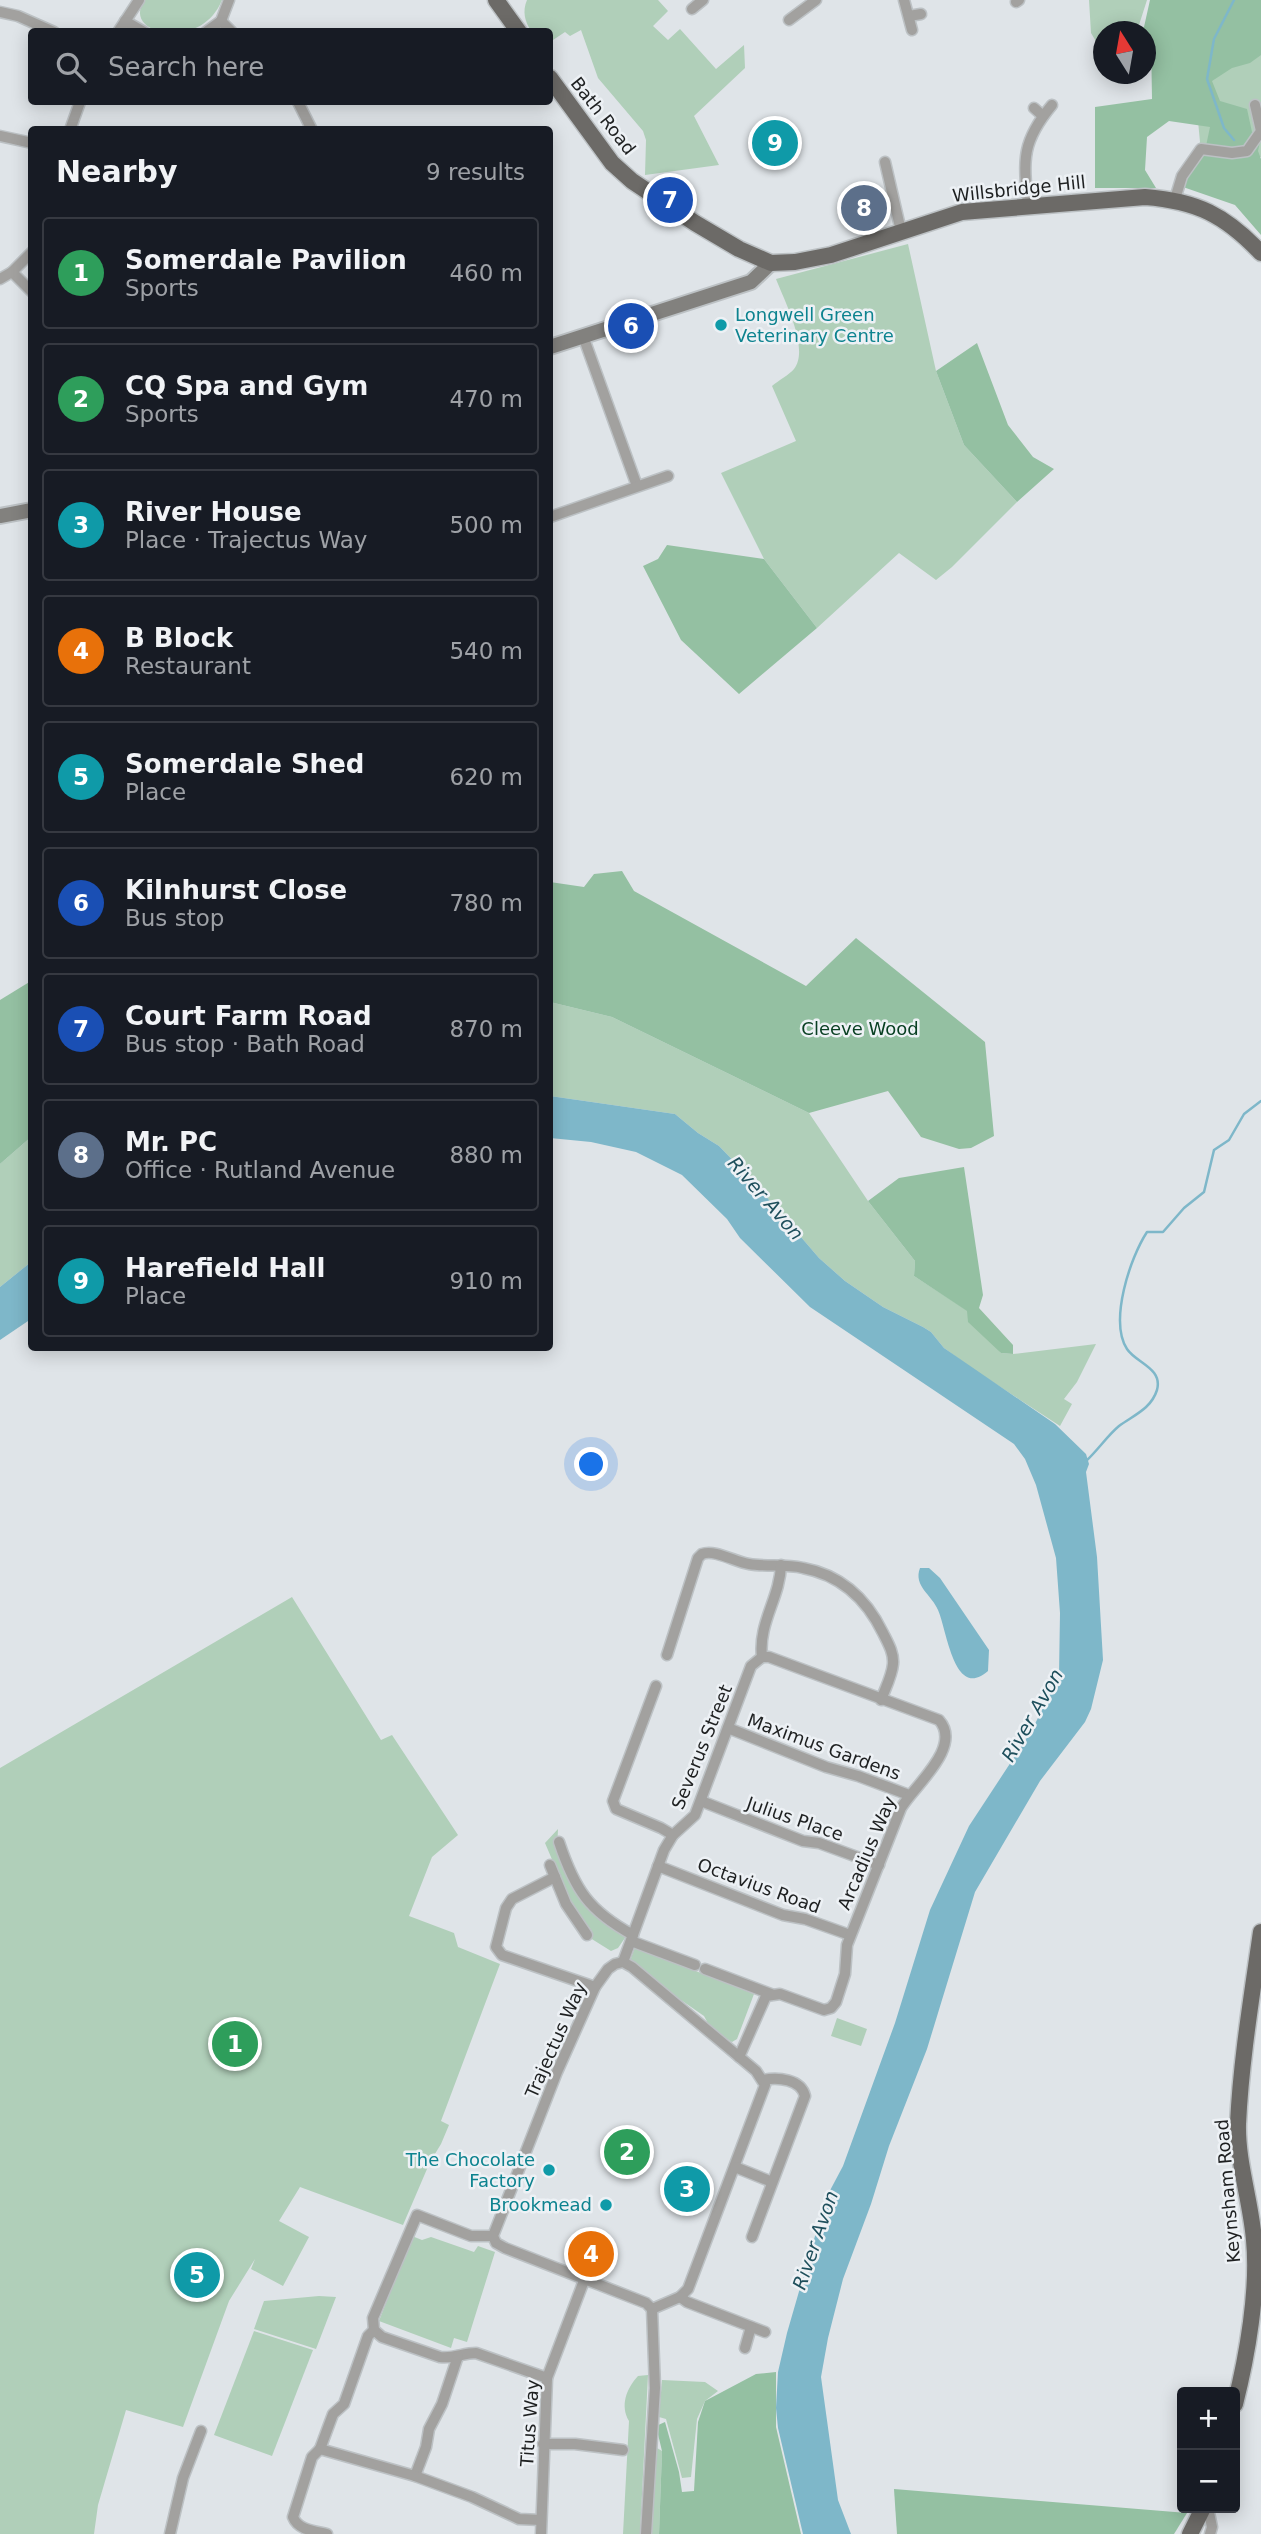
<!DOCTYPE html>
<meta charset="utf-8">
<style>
body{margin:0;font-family:"DejaVu Sans",sans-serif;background:#20242c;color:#f1f3f6}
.controls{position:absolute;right:21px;bottom:21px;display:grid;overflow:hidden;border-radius:7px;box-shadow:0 4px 18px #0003}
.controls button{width:63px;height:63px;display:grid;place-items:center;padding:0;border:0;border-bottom:2px solid #363941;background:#171b24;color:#f1f3f6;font:35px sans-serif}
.compass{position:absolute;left:1093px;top:21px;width:63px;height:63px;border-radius:50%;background:#171b24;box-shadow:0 4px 18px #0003;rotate:349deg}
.you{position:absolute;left:592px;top:1465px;width:24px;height:24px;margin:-18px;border:5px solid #fff;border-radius:50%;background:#1a73e8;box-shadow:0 0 0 10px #1a73e833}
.badge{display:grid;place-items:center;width:46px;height:46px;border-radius:50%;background:#3375ab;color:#fff;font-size:23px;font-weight:700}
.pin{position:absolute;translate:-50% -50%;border:4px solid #fff;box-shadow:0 2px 7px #0006}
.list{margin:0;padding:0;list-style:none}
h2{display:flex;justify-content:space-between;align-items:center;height:91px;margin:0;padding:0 28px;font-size:30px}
h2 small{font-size:23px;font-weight:400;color:#9ea1a6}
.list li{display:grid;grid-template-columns:46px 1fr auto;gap:21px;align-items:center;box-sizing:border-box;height:112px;margin:0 14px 14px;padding:0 14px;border:2px solid #363941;border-radius:7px}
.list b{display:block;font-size:26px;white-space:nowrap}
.list p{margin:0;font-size:23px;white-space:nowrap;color:#9ea1a6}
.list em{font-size:23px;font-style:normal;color:#9ea1a6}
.icon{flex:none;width:38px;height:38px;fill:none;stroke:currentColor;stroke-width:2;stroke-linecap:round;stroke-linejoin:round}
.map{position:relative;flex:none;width:1261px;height:2534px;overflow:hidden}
.search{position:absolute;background:#171b24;box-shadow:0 4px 18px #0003;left:28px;top:28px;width:525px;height:77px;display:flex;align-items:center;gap:18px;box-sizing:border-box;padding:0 24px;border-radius:7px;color:#9ea1a6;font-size:26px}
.panel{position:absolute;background:#171b24;box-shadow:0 4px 18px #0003;left:28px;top:126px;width:525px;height:1225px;border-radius:7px}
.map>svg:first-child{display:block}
</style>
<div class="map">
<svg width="1261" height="2534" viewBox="0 0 1261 2534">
<rect width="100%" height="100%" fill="#dfe4e8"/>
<g fill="#b0cfb9">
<path d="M145,0H222C201,53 119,34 145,0Z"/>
<path d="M527,0H658L668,11L653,26L668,40L680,29L716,69L744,45L745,68L694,116L719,165L645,175L646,140L643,131L598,78L581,30L570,36L565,32L550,42V32L531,31C525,21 522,12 527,0Z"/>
<polygon points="1089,0 1147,0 1139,25 1116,31 1104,32 1103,38 1097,43 1091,33"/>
<polygon points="1261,0 1261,157 1199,162 1183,191 1175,190 1200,142 1195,89"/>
<path d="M908,244L936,371L964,445L1017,502L952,567L936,580L899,553L817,628L764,559L721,473L796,441L772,386C779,380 789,375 794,369C810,349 784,300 776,279Z"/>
<polygon points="550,1002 612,1017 809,1113 868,1201 915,1261 914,1276 968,1311 1001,1353 1013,1354 1096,1344 1077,1382 1064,1399 1072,1404 1060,1426 973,1369 944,1348 931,1332 923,1327 883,1307 845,1281 819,1258 751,1179 719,1146 698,1133 675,1114 550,1096"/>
<polygon points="31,1137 31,1262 0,1287 0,1164"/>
<polygon points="292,1597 381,1740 392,1735 458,1835 432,1857 409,1916 454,1933 458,1947 500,1964 441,2121 449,2125 441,2144 430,2162 403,2225 300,2187 279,2221 309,2237 283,2286 251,2269 255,2259 229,2301 183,2427 126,2410 98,2505 94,2534 0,2534 0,1768"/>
<polygon points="558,1829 557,1850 590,1908 600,1920 627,1935 618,1948 611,1951 587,1936 592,1931 571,1904 545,1843"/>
<polygon points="635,1947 754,1994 737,2039 732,2042 711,2029 704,2016 681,2000 682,2004 630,1961"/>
<polygon points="837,2018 867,2029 861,2046 831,2036"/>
<polygon points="412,2236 422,2240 431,2237 474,2252 478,2246 495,2252 467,2342 454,2338 451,2348 379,2321"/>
<polygon points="319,2296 336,2297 316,2349 254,2329 264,2301"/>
<polygon points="254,2331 313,2350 272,2456 214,2435"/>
<path d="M648,2375L640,2534H623L629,2421C620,2406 626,2389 638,2376Z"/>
<polygon points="662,2380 705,2382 718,2391 705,2401 697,2419 691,2477 682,2478 666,2419 659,2417"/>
<polygon points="657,2448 662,2451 659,2534 651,2534"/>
</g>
<g fill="#94c0a2">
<polygon points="1150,0 1261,0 1261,55 1250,63 1232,68 1212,81 1220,101 1247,109 1252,132 1261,137 1258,151 1261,159 1261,235 1235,205 1183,187 1188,166 1206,146 1210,127 1169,121 1147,137 1145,170 1156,188 1095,188 1095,107 1152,99 1151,38 1146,38 1146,32 1127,31 1144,27"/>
<polygon points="977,343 1008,425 1033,457 1054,469 1017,502 964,445 936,371"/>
<polygon points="667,545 764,559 817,628 739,694 681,640 643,566 658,559"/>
<polygon points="622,871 634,891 806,986 856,938 985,1042 994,1136 971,1148 959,1149 921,1137 888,1091 809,1113 612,1017 550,1002 550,882 584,887 594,874"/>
<polygon points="31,981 31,1137 0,1164 0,1000"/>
<polygon points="964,1167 983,1295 979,1308 1013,1345 1013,1354 1001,1353 968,1322 967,1311 914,1276 915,1261 868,1201 899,1178"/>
<polygon points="776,2372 776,2427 801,2534 659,2534 662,2451 656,2426 665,2422 679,2472 682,2492 694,2491 698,2422 705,2401 756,2374"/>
<polygon points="894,2489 1187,2513 1174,2534 897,2534"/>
</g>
<g fill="#7eb7c9">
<polygon points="550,1096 675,1114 698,1133 719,1146 751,1179 819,1258 845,1281 883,1307 923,1327 931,1332 944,1348 1055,1424 1086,1454 1089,1464 1086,1472 1097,1557 1103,1660 1091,1709 1085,1722 1040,1781 975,1892 927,2049 889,2146 871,2204 843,2279 828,2338 821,2377 838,2500 851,2534 803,2534 778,2428 776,2408 778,2372 787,2333 826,2198 843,2166 895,2023 930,1910 969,1826 1032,1730 1059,1675 1060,1613 1056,1558 1036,1485 1025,1459 1014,1444 810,1307 740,1238 727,1219 682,1175 636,1152 591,1142 550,1138"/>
<polygon points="31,1262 31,1319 0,1340 0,1287"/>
<path d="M920,1568H929L940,1578L989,1650L988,1671C954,1701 947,1630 938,1610C932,1595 913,1586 920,1568Z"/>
</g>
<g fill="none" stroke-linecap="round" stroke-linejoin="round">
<g stroke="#7eb7c9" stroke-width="2.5">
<polyline points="1234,140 1224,128 1207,79 1214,39 1234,0"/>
<path d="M1086,1461C1098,1450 1107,1436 1119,1426C1134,1415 1151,1409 1157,1390C1163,1368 1136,1363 1127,1349C1109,1321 1130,1258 1147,1232H1163L1184,1208L1204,1192L1214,1150L1229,1140L1244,1114L1261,1101"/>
</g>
<defs>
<g id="street">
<polyline points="904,0 912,30"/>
<polyline points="1016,2 1019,0"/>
<polyline points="692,9 703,0"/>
<polyline points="0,12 18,16 54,32"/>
<polyline points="909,16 921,14"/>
<polyline points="789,20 816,0"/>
<polyline points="125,21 144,32"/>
<polyline points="221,21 232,32"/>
<polyline points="118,32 139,0"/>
<polyline points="206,32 221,21 229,0"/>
<polyline points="298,102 312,130"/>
<polyline points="1034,108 1043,116"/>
<polyline points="70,130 80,102"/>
<polyline points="0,136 32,143"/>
<polyline points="885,162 901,231"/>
<polyline points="1175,199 1182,176 1201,149 1232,153 1247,151 1261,131 1255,105"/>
<path d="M1028,204C1023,159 1022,141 1052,105"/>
<polyline points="12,272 32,292"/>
<polyline points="0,279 12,272 32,252"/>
<polyline points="583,336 637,486"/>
<polyline points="550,517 668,476"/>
<path d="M667,1655L698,1558L702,1554C715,1549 735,1562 749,1564C766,1567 785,1564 803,1568C841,1575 867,1600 883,1633C888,1643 894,1653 893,1664C892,1676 885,1689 881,1700"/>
<polyline points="656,1686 613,1801 616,1809 661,1828 673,1835"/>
<polyline points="728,1728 826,1767 858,1776 909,1795"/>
<polyline points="701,1801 803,1841 819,1843 879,1865"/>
<path d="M559,1842C575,1890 589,1911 633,1935"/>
<polyline points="550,1865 566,1904 587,1935"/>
<polyline points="658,1866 783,1915 805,1919 850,1935"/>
<polyline points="555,1877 512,1899 506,1908 496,1947 502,1955 595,1987"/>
<polyline points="631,1941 695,1965"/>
<polygon points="623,1962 632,1967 756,2071 765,2085 688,2289 680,2297 652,2309 646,2303 505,2248 496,2243 493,2236 557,2072 595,1987 608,1969 615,1964"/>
<path d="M623,1962L664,1850L673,1835L695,1815L751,1666L762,1657C758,1623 780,1598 781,1565"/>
<polyline points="705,1969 771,1994"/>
<path d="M739,2057L766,1996L780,1994L824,2010L831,2008L836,2002L845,1974L847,1945L901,1808C914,1786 963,1747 939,1720L769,1657H762"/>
<polyline points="735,2167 772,2182"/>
<path d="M493,2236H471L417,2215L373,2318L374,2330L382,2337L440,2357C453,2359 463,2353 476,2353L547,2378"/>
<path d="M752,2237L805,2096C801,2079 778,2077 763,2080"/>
<polyline points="680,2297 687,2302 765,2332"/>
<polyline points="745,2348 751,2327"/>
<polyline points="543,2444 575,2444 623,2450"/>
<polyline points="320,2449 333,2414 344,2404 368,2336 374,2330"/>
<polyline points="415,2476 426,2447 429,2429 442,2404 458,2356"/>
<polyline points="1208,2508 1212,2527 1210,2534"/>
<polyline points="170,2534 183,2478 201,2431"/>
<path d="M327,2534C314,2531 298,2530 293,2517L312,2457L320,2449L415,2476L472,2497L519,2519L541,2520"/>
<polyline points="541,2534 547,2378 585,2278"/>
<polyline points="646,2534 655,2388 652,2309"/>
</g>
<g id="secondary">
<polyline points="550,347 751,282 771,263"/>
<polyline points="0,516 32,510"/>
</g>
<g id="primary">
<polyline points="496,0 519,32"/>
<path d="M550,78L612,163L632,181L695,223L739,249L771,263L795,262L831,255L962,212L1145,197C1197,201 1225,215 1261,253"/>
<path d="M1235,2404C1247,2357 1259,2289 1254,2240C1251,2202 1237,2162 1238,2124C1241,2060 1252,1995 1261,1932"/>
<polyline points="1190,2534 1203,2508"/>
</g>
</defs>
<use href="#street" stroke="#bcc1c4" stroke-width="13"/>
<use href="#secondary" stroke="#bcc1c4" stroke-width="18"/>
<use href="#primary" stroke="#bcc1c4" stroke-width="19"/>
<use href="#street" stroke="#a2a19f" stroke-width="10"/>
<use href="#secondary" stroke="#82817e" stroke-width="14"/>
<use href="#primary" stroke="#6c6a67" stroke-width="16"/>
</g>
<g fill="#0f9aa8" stroke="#edf1f5" stroke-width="2.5">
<circle cx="721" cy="325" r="7"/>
<circle cx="549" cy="2170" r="7"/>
<circle cx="606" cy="2205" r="7"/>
</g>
<g text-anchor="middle" stroke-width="5" stroke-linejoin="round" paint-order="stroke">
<g font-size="18" fill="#1e2021" stroke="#edf1f5">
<text transform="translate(603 116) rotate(52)" y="6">Bath Road</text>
<text transform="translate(1019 189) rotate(-6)" y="6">Willsbridge Hill</text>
<text transform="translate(702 1747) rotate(-68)" y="6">Severus Street</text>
<text transform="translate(824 1747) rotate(20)" y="6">Maximus Gardens</text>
<text transform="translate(795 1819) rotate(19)" y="6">Julius Place</text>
<text transform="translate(867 1853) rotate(-67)" y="6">Arcadius Way</text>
<text transform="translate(759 1886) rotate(20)" y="6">Octavius Road</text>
<text transform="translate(556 2040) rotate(-66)" y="6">Trajectus Way</text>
<text transform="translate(1228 2191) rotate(-95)" y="6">Keynsham Road</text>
<text transform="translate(530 2423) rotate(-86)" y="6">Titus Way</text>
</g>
<g font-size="18" fill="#0d838f" stroke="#edf1f5" text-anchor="end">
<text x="735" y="321" text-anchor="start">Longwell Green<tspan x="735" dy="21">Veterinary Centre</tspan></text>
<text x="535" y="2166">The Chocolate<tspan x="535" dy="21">Factory</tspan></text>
<text x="592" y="2211">Brookmead</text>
</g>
<g font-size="18" fill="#094023" stroke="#edf1f5">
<text x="860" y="1035">Cleeve Wood</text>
</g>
<g font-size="19" font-style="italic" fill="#1e4f5c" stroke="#edf1f5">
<text transform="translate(766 1198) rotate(49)" y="7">River Avon</text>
<text transform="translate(1032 1715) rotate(-60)" y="7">River Avon</text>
<text transform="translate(815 2240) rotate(-71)" y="7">River Avon</text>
</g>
</g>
</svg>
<div class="controls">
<button>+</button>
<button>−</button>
</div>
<svg class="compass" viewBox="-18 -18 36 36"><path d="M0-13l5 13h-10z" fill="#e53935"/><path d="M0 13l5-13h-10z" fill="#9ea1a6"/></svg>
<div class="you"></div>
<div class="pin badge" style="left:235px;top:2044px;background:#2e9e5b">1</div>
<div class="pin badge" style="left:627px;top:2152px;background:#2e9e5b">2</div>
<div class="pin badge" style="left:687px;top:2189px;background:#0f9aa8">3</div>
<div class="pin badge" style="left:591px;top:2254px;background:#e8710a">4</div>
<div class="pin badge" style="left:197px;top:2275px;background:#0f9aa8">5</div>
<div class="pin badge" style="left:631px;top:326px;background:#1a4fb4">6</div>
<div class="pin badge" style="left:670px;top:200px;background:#1a4fb4">7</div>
<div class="pin badge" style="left:864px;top:208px;background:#5c6f8a">8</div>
<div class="pin badge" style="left:775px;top:143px;background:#0f9aa8">9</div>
<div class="search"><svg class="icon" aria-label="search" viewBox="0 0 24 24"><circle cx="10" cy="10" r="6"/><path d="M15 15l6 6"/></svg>Search here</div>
<section class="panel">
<h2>Nearby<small>9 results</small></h2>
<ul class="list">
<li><span class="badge" style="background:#2e9e5b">1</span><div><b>Somerdale Pavilion</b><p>Sports</p></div><em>460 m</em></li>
<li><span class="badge" style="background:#2e9e5b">2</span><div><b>CQ Spa and Gym</b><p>Sports</p></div><em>470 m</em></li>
<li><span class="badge" style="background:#0f9aa8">3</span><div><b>River House</b><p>Place · Trajectus Way</p></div><em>500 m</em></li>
<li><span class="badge" style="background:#e8710a">4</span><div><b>B Block</b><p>Restaurant</p></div><em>540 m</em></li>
<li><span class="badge" style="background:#0f9aa8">5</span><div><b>Somerdale Shed</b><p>Place</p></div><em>620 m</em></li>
<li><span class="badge" style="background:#1a4fb4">6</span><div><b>Kilnhurst Close</b><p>Bus stop</p></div><em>780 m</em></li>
<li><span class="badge" style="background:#1a4fb4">7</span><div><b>Court Farm Road</b><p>Bus stop · Bath Road</p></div><em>870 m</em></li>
<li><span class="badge" style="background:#5c6f8a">8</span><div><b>Mr. PC</b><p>Office · Rutland Avenue</p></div><em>880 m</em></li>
<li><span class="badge" style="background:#0f9aa8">9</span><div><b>Harefield Hall</b><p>Place</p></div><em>910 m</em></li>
</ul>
</section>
</div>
